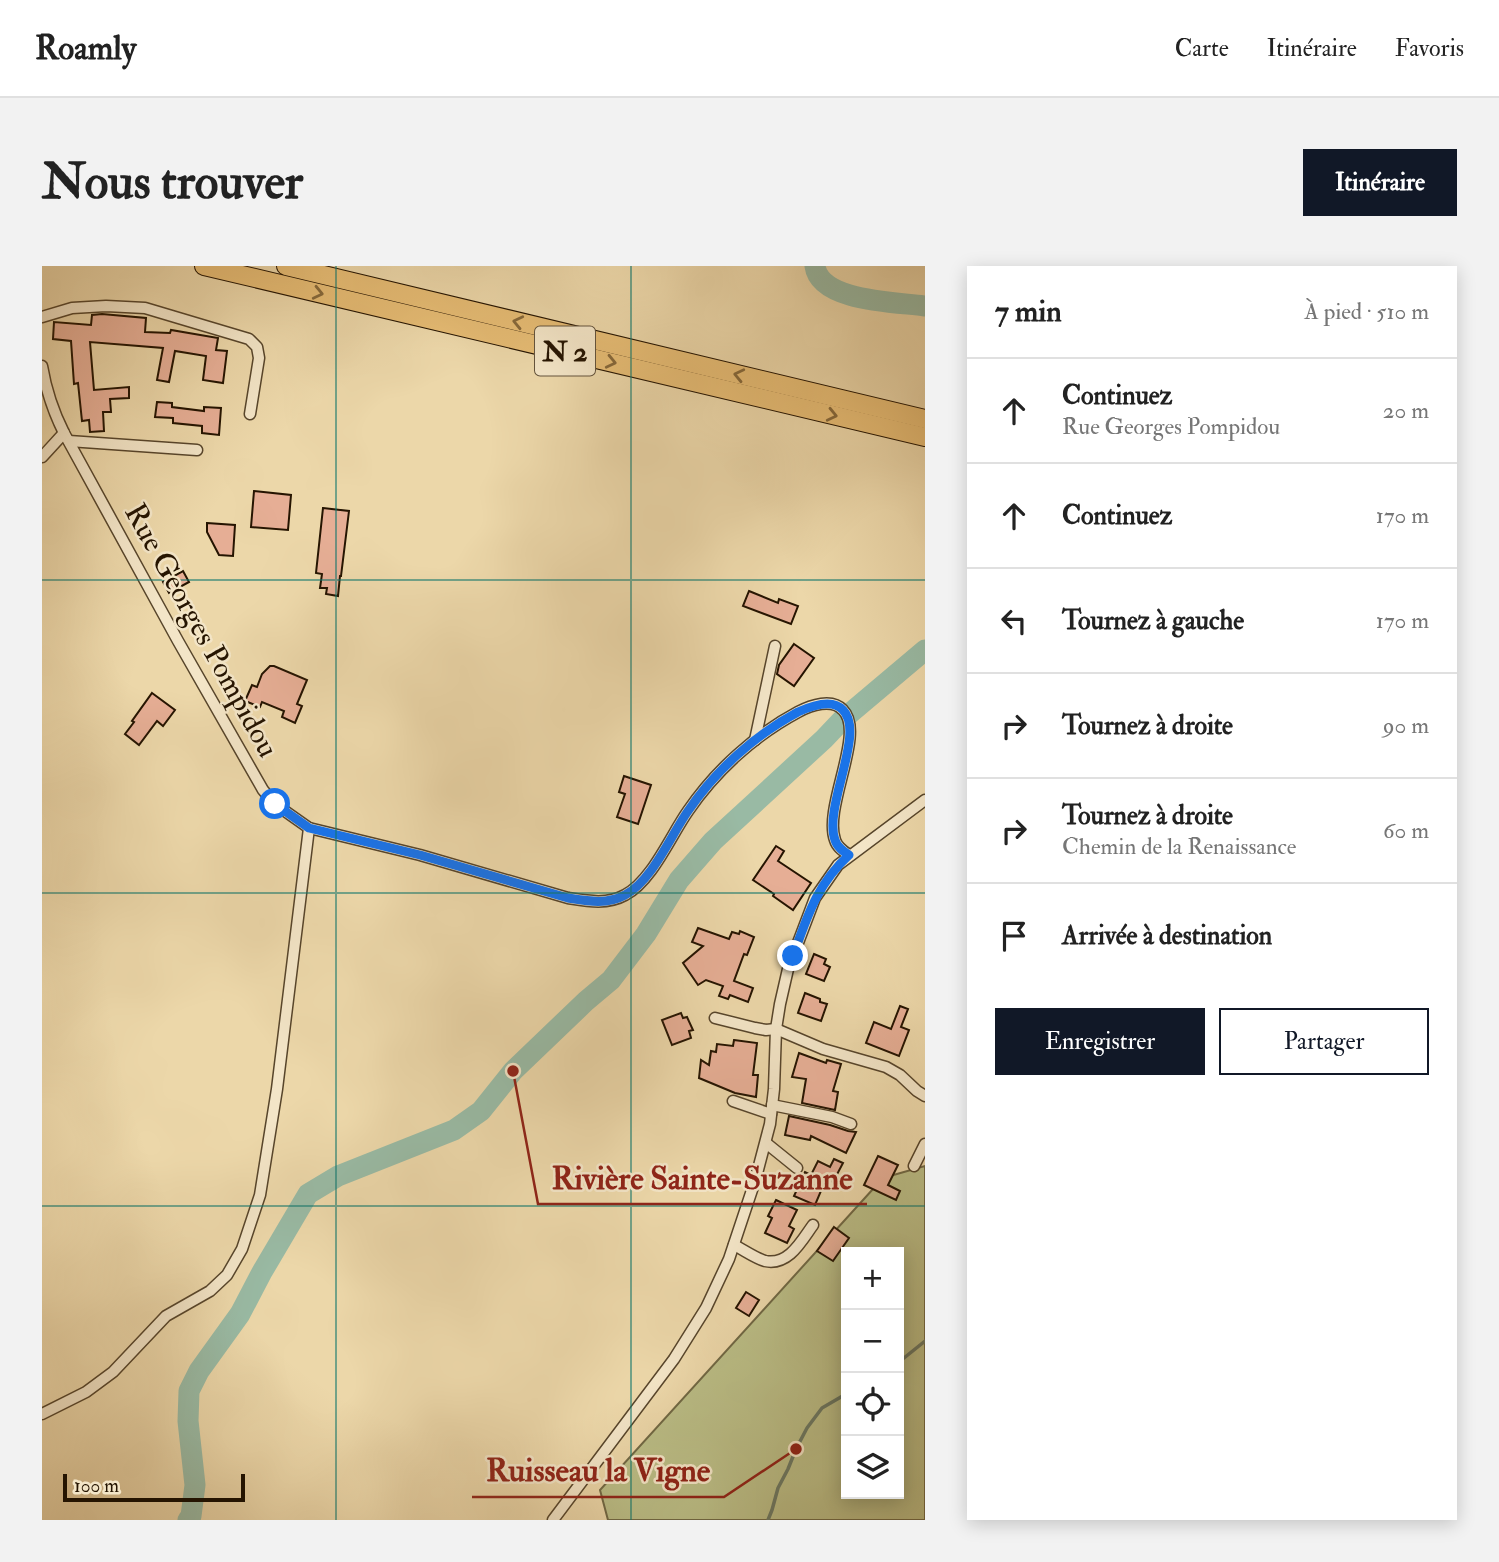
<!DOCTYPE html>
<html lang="fr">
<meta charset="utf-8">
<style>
body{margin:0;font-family:"IM FELL Double Pica",serif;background:#f2f2f2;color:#222}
.controls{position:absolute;right:21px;bottom:21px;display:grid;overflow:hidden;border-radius:0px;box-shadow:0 4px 18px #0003}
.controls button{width:63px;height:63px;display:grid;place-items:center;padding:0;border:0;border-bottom:2px solid #e0e0e0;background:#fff;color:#222;font:35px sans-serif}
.scale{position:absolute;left:21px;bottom:18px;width:182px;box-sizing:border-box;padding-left:7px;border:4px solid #251401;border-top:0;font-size:19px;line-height:24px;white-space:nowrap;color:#251401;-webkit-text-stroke:5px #f3e5c7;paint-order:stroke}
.stop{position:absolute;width:21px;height:21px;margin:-16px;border:5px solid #1a73e8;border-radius:50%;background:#fff}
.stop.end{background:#1a73e8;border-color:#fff;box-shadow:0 2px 7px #0008}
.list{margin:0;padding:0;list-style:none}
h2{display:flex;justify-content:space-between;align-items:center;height:91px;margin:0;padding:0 28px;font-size:30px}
h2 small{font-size:23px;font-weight:400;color:#767676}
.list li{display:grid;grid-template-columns:46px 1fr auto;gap:21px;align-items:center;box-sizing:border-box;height:105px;padding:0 28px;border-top:2px solid #e0e0e0}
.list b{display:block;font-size:26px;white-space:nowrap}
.list p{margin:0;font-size:23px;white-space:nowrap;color:#767676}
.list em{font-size:23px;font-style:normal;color:#767676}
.actions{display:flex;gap:14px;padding:21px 28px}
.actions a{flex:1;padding:16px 0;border:2px solid #111827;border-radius:0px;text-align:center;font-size:24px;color:#111827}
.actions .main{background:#111827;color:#fff}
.icon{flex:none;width:38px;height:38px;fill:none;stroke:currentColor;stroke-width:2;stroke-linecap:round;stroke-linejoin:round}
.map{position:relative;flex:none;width:883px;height:1254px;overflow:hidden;border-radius:0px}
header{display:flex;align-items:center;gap:42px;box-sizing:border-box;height:98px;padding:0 35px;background:#fff;border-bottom:2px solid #e0e0e0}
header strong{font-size:33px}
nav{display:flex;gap:38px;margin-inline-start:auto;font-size:24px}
.intro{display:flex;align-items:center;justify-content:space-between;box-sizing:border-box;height:168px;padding:0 42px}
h1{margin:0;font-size:49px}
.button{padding:18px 32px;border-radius:0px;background:#111827;color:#fff;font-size:24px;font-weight:700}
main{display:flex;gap:42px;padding:0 42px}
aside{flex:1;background:#fff;border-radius:0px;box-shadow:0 4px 18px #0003}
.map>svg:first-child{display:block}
</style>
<header>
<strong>Roamly</strong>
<nav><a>Carte</a><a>Itinéraire</a><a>Favoris</a></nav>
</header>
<div class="intro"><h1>Nous trouver</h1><a class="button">Itinéraire</a></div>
<main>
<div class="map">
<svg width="883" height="1254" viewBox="0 0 883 1254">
<rect width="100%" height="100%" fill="#ecd7a9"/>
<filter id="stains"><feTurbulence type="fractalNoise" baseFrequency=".00286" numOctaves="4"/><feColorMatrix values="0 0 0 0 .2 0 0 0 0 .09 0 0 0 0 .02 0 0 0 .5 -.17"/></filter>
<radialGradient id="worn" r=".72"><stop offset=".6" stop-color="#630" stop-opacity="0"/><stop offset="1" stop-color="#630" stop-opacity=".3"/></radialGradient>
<path fill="#babd86" stroke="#706844" stroke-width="2" fill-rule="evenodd" d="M883,900V1254H566L558,1224L841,912ZM804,986H857V1228H804Z"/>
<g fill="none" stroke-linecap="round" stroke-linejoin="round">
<g stroke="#6b7863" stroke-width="3.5">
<polyline points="857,1096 883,1075"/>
<polyline points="726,1254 730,1244 736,1222 746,1203 754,1183 765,1162 780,1142 804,1128"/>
</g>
<g stroke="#99baa4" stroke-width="21">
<path d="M773,0C778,36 855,36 883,40"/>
<polyline points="146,1254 149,1250 153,1219 146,1155 147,1125 157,1105 198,1048 220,1006 266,928 296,910 412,864 439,845 471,805 544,735 569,714 604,668 637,614 671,575 782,473 800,454 883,384"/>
</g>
</g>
<g fill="#e6ae95" stroke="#251401" stroke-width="2">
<polygon points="60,48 104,52 103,66 128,67 129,64 176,72 174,84 185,85 181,117 161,114 164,90 133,85 127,116 115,114 121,82 48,76 52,124 87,121 87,132 68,133 69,146 61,146 62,165 48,166 47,154 40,155 36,117 32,118 29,75 11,73 12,56 49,59 50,49"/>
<polygon points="115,136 130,137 130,141 162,145 162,141 179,142 177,169 160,167 160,160 131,157 131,152 113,151"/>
<polygon points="212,225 249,229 246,264 209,261"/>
<polygon points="281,242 307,245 299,310 298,310 296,330 284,328 285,322 278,322 280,308 274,307"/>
<polygon points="165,257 193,259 191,290 177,289 165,266"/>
<polygon points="141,305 147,316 127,327 121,316"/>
<polygon points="707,325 736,337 737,333 756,340 749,358 701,340"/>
<polygon points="752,378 772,392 752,420 735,408 737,399"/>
<polygon points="228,400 232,400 265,414 255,438 260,440 253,457 240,451 242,445 220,436 218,441 203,435 210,419 215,421 220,408"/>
<polygon points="110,427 133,444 121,460 115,455 97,479 83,468 92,456 90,455"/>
<polygon points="582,510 609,519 596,558 575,551 583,528 577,526"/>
<polygon points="734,580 742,585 736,595 769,617 751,644 731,630 732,628 711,614"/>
<polygon points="656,662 687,673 690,666 697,668 698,665 712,671 705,689 702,688 692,715 711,722 706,736 688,729 686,733 677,730 681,720 664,714 656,719 641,697 661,680 650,676"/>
<polygon points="772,688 784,693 782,698 788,701 782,715 764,708"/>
<polygon points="763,727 778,733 778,736 785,738 779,755 756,747"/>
<polygon points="858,740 866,743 859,761 867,764 857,790 824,777 832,756 849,763"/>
<polygon points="639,747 641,752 645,751 651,764 647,765 649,772 630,779 620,754"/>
<polygon points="692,774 715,777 711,809 716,809 714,831 693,827 657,812 659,794 667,799 669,785 674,786 675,778 691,780"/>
<polygon points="757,787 784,797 785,794 799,798 791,825 796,826 793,844 760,837 764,813 750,811"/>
<polygon points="747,850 788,859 806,865 814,866 804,887 769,870 768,874 743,869"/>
<polygon points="836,890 856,899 846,919 858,925 854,934 822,919"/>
<polygon points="792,893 801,897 791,916 784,913 773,939 752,930 763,906 769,909 776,895 788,901"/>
<polygon points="734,934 755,944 747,960 752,963 745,977 723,967 730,952 726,950"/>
<polygon points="792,961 807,972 791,995 775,985"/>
<polygon points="704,1026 717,1034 707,1050 694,1042"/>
</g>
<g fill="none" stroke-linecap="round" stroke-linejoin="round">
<defs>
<g id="minor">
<polyline points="0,51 30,42 64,40 103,42 207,73 215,81 217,92 208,148"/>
<path d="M0,100C4,124 11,145 22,167L136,375L221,524L233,538L267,562L378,589L526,632C545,635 565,639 583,629C610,615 629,569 646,545C674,504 713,469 756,446C769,439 790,432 801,444C824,467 781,541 793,574C795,581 801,585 807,589"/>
<polyline points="27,175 155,184"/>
<polyline points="0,191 22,167"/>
<polyline points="713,474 733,380"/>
<polyline points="673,752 713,762 724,764 734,763 781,783 844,801 858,809 875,825 883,830"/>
<polyline points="691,835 729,848"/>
<polyline points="730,839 790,851 809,858"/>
<polyline points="724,877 755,902"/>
<polyline points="872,900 883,878"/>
<path d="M692,979C702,984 713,992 723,995C747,1000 760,974 771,959"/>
<polyline points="0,1148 44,1126 71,1106 124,1050 168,1025 185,1009 200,983 218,929 235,823 267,562"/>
<polyline points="511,1254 632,1093 664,1042 687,993 713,915 728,858 732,823 734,763 738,738 746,703 773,632 796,599 883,534"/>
</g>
<g id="trunk">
<polyline points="162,0 883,171"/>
<polyline points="244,0 883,153"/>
</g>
</defs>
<use href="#minor" stroke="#57452b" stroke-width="13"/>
<use href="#trunk" stroke="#251401" stroke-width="20"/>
<use href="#minor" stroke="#f3e5c7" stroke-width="10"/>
<use href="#trunk" stroke="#e6bc74" stroke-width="18"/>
</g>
<defs><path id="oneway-chevron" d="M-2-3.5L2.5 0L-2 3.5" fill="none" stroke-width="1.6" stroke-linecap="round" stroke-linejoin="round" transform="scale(1.75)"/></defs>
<g stroke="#86683a">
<use href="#oneway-chevron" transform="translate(276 27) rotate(13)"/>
<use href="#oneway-chevron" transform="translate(476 56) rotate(-167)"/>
<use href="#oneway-chevron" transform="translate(569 96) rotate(13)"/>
<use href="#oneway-chevron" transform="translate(697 109) rotate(-167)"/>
<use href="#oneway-chevron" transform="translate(790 149) rotate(13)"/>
</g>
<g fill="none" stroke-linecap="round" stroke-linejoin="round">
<path stroke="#1a73e8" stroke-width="9" d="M233,538L267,562L378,589L526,632C545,635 565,639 583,629C610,615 629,569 646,545C674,504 713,469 756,446C769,440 790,432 801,444C824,467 781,541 793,574C795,581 801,585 807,589C775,618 765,651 751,690"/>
</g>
<path fill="none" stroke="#0f766e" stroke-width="2" stroke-opacity="0.55" d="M294,0V1254M589,0V1254M0,314H883M0,627H883M0,940H883"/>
<g text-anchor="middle" stroke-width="5" stroke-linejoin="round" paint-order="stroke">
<rect fill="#f3e5c7" stroke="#63533c" stroke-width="2" x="493" y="60.5" width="60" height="49" rx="5"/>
<g font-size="28" font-weight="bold" fill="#251401">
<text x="523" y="95">N 2</text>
</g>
<g font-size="30" fill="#251401" stroke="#f3e5c7">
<text transform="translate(160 364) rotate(61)" y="10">Rue Georges Pompidou</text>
</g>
</g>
<path fill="none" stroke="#8f2418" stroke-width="2.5" d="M471 805L496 938H825M754 1183L682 1231H430"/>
<g fill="#8f2418" stroke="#f3e5c7" stroke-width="2.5">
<circle cx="471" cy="805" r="7"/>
<circle cx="754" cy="1183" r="7"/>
</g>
<g font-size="32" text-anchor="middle" font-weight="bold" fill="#8f2418" stroke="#f3e5c7" stroke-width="5" stroke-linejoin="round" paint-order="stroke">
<text x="660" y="923">Rivière Sainte-Suzanne</text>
<text x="556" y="1215">Ruisseau la Vigne</text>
</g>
<rect width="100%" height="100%" filter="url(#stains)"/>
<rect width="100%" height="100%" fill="url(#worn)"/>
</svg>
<div class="controls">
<button>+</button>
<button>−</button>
<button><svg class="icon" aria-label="locate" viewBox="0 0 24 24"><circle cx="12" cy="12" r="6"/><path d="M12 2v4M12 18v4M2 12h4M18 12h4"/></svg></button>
<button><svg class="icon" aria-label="layers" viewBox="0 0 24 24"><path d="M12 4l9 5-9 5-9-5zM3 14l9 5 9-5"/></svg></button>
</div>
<div class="scale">100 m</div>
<div class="stop" style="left:233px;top:538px"></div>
<div class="stop end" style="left:751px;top:690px"></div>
</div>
<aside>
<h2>7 min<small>À pied · 510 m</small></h2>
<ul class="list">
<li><svg class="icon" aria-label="ahead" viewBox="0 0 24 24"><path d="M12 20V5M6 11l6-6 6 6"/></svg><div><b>Continuez</b><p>Rue Georges Pompidou</p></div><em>20 m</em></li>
<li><svg class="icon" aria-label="ahead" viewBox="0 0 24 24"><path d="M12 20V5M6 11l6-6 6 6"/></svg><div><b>Continuez</b></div><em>170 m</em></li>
<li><svg class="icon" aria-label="left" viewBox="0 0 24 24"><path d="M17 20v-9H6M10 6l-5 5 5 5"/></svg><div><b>Tournez à gauche</b></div><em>170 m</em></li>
<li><svg class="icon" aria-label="right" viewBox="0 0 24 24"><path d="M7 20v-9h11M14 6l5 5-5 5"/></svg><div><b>Tournez à droite</b></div><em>90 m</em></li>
<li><svg class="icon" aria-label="right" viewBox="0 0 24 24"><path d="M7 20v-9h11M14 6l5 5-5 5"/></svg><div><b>Tournez à droite</b><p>Chemin de la Renaissance</p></div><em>60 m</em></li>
<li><svg class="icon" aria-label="arrive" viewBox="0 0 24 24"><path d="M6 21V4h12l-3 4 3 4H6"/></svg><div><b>Arrivée à destination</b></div></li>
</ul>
<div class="actions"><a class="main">Enregistrer</a><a>Partager</a></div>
</aside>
</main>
